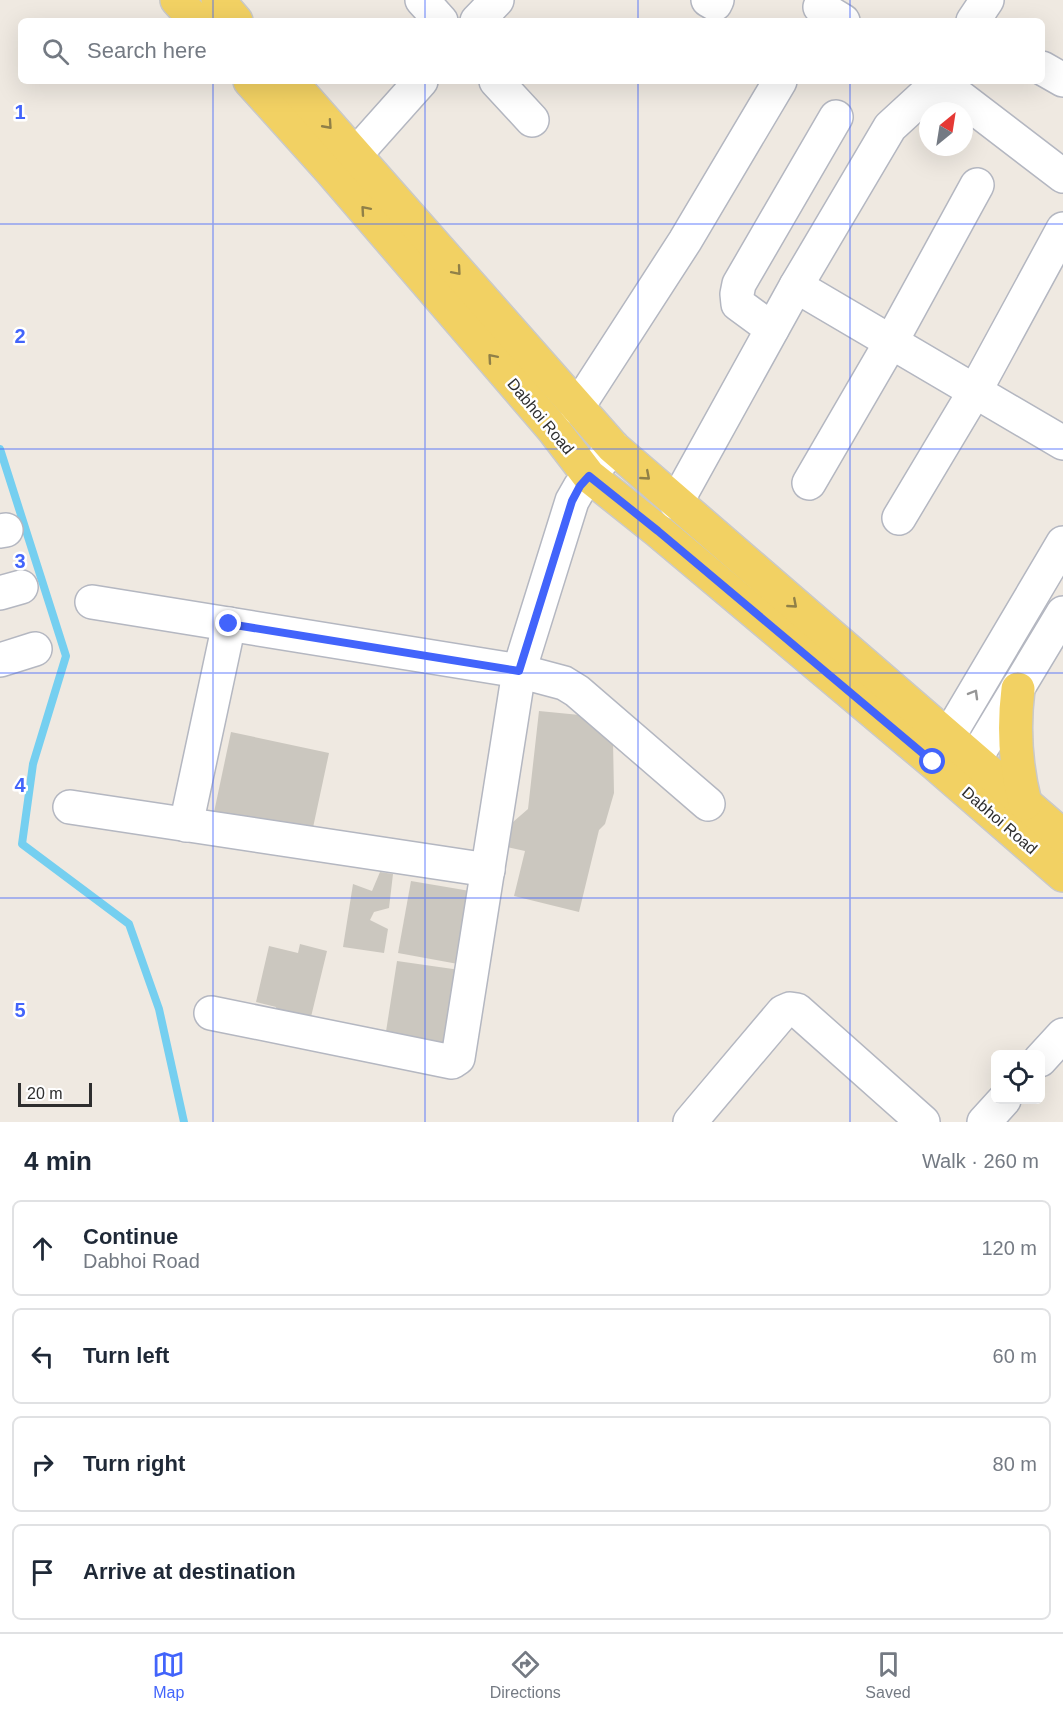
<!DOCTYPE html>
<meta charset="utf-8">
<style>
body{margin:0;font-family:Arial,sans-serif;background:#f6f6f7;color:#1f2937}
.controls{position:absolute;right:18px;bottom:18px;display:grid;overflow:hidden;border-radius:9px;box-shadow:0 6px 24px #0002}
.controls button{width:54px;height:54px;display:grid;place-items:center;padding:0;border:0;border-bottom:2px solid #e0e1e3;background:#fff;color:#1f2937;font:30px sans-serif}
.compass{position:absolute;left:919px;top:102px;width:54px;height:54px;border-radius:50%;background:#fff;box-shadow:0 6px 24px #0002;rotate:30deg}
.scale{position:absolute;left:18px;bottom:15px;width:74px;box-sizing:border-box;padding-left:6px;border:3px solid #2e2e2e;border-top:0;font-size:16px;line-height:21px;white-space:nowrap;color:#2e2e2e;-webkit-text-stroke:4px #fff;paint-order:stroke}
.stop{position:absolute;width:18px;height:18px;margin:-14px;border:4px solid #4264fb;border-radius:50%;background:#fff}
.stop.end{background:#4264fb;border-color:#fff;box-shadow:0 2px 6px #0008}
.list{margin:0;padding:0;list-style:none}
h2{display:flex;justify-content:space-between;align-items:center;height:78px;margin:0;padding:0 24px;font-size:26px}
h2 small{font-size:20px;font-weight:400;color:#747a83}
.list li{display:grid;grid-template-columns:39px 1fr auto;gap:18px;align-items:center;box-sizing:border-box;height:96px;margin:0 12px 12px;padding:0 12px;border:2px solid #e0e1e3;border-radius:9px}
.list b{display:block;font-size:22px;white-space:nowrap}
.list p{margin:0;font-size:20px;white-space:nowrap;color:#747a83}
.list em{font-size:20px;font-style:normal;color:#747a83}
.icon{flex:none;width:33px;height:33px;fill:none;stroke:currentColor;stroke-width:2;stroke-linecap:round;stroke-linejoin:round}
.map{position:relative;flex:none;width:1063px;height:1122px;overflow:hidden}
.search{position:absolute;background:#fff;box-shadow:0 6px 24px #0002;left:18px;right:18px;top:18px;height:66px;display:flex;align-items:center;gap:15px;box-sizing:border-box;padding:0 21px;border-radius:9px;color:#747a83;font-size:22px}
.sheet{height:510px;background:#fff}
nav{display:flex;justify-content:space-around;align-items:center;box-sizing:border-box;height:84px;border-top:2px solid #e0e1e3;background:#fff;font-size:16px;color:#747a83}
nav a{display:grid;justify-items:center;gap:3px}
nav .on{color:#4264fb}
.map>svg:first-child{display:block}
</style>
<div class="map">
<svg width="1063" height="1122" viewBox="0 0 1063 1122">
<rect width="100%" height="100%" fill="#efe9e1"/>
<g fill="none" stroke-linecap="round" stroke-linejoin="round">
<polyline stroke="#75cff0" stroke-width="8" points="0,449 66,656 33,764 22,844 129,924 159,1009 184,1122"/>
</g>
<g fill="#cbc7bf">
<polygon points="539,711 590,716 613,741 614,793 605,824 599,830 579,912 514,896 525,851 507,847 513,822 528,809"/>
<polygon points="231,732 329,753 311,837 213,817"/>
<polygon points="380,872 393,874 389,908 374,912 370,920 388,929 384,953 343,947 353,884 372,891"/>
<polygon points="411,881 470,891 458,964 398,953"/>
<polygon points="300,944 327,951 310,1021 277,1014 276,1007 256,1002 269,946 298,953"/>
<polygon points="397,961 460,970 449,1048 385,1038"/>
</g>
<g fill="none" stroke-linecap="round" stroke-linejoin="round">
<defs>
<g id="minor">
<polyline points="422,0 441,21"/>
<polyline points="708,0 715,4 717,0"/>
<polyline points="820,7 843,21"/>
<polyline points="477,21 497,0"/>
<polyline points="973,21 987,0"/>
<polyline points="1042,68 1063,80"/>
<polyline points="496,81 532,120"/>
<polyline points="939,81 1063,176"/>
<polyline points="334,171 355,155 421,81"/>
<polyline points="796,286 1063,443"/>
<polyline points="772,329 738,304 737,294 739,284 836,117"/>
<polyline points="577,408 685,241 780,81"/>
<polyline points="809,483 891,342 977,185"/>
<polyline points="676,503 796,286 890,127 940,81"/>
<polyline points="899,518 975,391 1063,229"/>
<polyline points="0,531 6,530"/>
<polyline points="0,593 21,587"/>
<polyline points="92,602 519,671 572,501 580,487 613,447"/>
<polyline points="0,660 35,649"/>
<polyline points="934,761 1063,543"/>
<polyline points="960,784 1063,613"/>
<polyline points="70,807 488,870"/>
<polyline points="186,825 229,624"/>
<polyline points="211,1013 452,1062 458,1058 519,671 564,683 577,691 708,804"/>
<polyline points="1040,1060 1063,1035"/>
<polyline points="690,1122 783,1012 790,1009 797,1010 923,1122"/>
<polyline points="984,1122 1004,1100"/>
</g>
<g id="major">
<polyline points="177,0 196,21"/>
<polyline points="218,0 236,21"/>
<polyline points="250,81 332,172 553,429 589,476 658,531 933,762 1063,875"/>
<polyline points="290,81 613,447 1063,836"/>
<path d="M1018,689C1013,729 1015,764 1025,803"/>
</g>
</defs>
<use href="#minor" stroke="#b4b7c1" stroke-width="36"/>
<use href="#major" stroke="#c9c9c9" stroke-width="36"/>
<use href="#minor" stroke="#fff" stroke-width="33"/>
<use href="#major" stroke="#f2d163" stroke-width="33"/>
</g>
<defs><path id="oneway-chevron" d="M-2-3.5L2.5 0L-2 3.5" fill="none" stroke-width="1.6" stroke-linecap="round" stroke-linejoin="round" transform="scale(1.5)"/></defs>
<g stroke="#908048">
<use href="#oneway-chevron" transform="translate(328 125) rotate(48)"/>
<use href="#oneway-chevron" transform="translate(365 210) rotate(-131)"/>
<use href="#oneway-chevron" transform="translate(457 271) rotate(49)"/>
<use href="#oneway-chevron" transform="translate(492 358) rotate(-131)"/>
<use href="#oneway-chevron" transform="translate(646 476) rotate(41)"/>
<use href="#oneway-chevron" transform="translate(793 604) rotate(41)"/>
</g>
<use stroke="#969696" href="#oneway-chevron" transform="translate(974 694) rotate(-60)"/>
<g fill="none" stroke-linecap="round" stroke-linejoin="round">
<polyline stroke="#4264fb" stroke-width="8" points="229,624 519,671 572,501 580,486 589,476 658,531 933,762"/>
</g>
<path fill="none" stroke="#4264fb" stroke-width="1.5" stroke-opacity="0.55" d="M213,0V21M425,0V21M638,0V21M850,0V21M213,81V1122M425,81V1122M638,81V1122M850,81V1122M0,224H1063M0,449H1063M0,673H1063M0,898H1063"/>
<g text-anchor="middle" stroke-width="5" stroke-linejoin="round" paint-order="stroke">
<g font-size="16" fill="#2e2e2e" stroke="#fff">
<text transform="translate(541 416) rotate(50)" y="6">Dabhoi Road</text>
<text transform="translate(1000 820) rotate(41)" y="6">Dabhoi Road</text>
</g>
</g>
<g font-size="20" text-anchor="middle" font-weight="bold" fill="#4264fb" stroke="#fff" stroke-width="5" stroke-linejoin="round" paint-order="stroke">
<text x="20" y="119">1</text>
<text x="20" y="343">2</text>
<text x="20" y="568">3</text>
<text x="20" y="792">4</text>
<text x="20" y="1017">5</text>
</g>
</svg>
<div class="controls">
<button><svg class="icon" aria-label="locate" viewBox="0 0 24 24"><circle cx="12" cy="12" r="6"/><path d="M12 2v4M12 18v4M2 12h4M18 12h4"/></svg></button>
</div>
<svg class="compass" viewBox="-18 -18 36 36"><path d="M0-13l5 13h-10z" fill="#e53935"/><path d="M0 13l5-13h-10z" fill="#747a83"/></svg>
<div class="scale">20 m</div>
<div class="stop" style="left:933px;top:762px"></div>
<div class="stop end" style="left:229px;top:624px"></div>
<div class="search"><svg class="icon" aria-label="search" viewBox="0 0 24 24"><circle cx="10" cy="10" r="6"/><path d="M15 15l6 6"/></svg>Search here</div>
</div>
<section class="sheet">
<h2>4 min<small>Walk · 260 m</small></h2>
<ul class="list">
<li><svg class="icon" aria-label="ahead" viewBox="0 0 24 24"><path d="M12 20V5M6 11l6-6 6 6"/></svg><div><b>Continue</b><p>Dabhoi Road</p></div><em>120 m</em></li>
<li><svg class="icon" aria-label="left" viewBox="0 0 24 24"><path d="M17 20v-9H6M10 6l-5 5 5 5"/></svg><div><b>Turn left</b></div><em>60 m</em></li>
<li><svg class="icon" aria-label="right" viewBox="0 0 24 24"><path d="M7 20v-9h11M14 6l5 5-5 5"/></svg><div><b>Turn right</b></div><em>80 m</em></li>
<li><svg class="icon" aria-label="arrive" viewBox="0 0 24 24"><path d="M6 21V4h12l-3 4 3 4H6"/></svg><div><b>Arrive at destination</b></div></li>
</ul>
</section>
<nav>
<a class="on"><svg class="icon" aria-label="map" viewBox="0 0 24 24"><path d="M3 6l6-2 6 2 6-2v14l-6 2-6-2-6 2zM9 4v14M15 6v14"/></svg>Map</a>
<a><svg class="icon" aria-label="directions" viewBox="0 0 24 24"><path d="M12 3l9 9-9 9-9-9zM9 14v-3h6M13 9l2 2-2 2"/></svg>Directions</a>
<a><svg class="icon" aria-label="saved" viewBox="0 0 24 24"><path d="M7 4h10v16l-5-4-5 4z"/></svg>Saved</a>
</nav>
